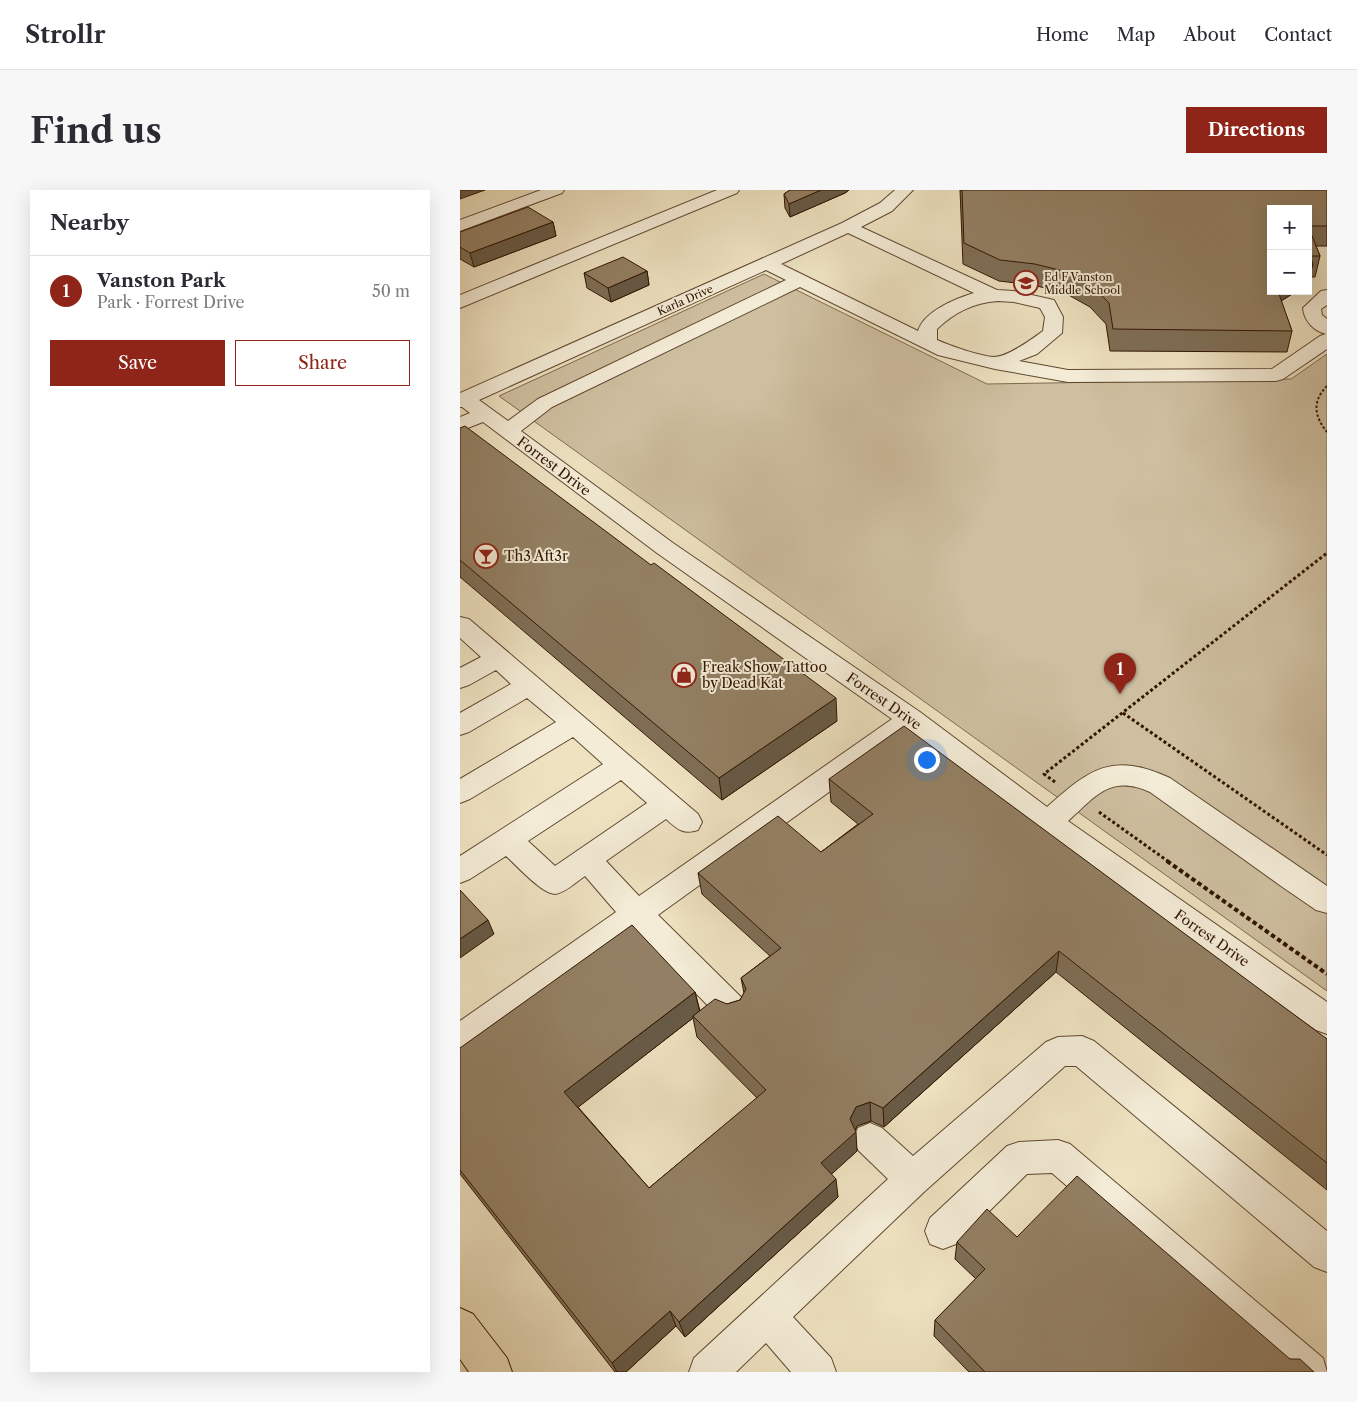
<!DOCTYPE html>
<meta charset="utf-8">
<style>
body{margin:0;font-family:"Libre Caslon Text",serif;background:#f7f7f7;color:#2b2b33}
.controls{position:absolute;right:15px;top:15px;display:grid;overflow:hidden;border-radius:0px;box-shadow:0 5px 20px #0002}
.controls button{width:45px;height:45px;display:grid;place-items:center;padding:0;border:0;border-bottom:1px solid #e1e1e2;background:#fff;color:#2b2b33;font:25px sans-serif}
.you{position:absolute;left:466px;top:569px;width:18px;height:18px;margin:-12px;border:4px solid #fff;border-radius:50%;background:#1a73e8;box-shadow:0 0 0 8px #1a73e833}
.badge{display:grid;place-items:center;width:32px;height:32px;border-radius:50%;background:#8f2418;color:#fff;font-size:16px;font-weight:700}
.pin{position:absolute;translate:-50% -41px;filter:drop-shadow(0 1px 2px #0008)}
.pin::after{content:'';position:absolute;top:26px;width:18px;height:15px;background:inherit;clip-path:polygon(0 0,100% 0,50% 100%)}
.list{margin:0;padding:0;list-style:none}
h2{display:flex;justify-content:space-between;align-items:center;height:65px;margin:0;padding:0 20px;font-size:21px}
h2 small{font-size:16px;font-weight:400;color:#7c7c81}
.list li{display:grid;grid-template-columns:32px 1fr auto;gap:15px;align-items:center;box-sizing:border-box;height:70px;padding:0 20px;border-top:1px solid #e1e1e2}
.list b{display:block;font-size:19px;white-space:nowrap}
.list p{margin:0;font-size:16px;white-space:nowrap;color:#7c7c81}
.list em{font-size:16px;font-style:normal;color:#7c7c81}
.actions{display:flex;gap:10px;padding:15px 20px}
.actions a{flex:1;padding:11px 0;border:1px solid #8f2418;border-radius:0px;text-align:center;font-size:18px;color:#8f2418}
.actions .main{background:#8f2418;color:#fff}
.map{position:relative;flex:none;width:867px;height:1182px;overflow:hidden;border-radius:0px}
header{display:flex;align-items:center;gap:30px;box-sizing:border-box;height:70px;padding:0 25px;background:#fff;border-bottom:1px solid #e1e1e2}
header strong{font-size:24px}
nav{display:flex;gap:28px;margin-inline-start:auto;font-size:18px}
.intro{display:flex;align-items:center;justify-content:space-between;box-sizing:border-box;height:120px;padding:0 30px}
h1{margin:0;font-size:35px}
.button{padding:12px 22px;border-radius:0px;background:#8f2418;color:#fff;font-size:18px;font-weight:700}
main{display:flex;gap:30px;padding:0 30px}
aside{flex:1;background:#fff;border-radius:0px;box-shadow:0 5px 20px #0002}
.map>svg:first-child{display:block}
</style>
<header>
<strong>Strollr</strong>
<nav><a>Home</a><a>Map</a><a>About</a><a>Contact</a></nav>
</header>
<div class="intro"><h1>Find us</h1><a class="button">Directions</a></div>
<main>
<aside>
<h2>Nearby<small></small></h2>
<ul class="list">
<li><span class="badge">1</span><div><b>Vanston Park</b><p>Park · Forrest Drive</p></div><em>50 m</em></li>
</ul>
<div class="actions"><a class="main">Save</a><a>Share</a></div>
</aside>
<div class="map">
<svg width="867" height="1182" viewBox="0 0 867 1182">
<rect width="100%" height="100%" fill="#eee2c1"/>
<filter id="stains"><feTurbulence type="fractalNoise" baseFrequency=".004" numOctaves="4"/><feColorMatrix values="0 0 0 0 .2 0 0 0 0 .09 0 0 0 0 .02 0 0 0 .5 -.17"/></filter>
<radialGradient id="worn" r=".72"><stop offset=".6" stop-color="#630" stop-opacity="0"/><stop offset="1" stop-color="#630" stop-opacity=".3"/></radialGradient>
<polygon fill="#cebfa0" stroke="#806a50" points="304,84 527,194 831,189 867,164 867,801 39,206"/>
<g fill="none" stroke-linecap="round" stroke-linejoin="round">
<defs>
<g id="minor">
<polygon points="81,0 104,0 102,3 0,41 0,30"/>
<polygon points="257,0 279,0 277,3 0,118 0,105"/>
<path d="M435,0H453L432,21L401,37L537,100L554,101L594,110L603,127L602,143L577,164L559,171L608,180L812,179L860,146L866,144C854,141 844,131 843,118L861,101L867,100V115L861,119L862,125L867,129V159L823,189L816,191L608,192L535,179L478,165L340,97L92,217L61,241L213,353L460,522L587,617C631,578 652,562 710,588L867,696V723L856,720L821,696L690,602C650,584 636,606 608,631L867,812V844L856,840L552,622L451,543L198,725L283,809L288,819L283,829L272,833L261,829L175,741L11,859L0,863V831L156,722L125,686C116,692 105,703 95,704C82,704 56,675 46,666L10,689L0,693V666L143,574L113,547L10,609L0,613V589L96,532L67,508L9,542L0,545V523L51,494L36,480L9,495L0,498V478L21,467L0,448V427L9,429L238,624L242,632L238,640C223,645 217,639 206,629L146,671L179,706L432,529L197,363L23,232L0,241V227L10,223L2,217H0V203L382,33L420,13ZM388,43L514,103C497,108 464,121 458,141L321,74ZM306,80L326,90L78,209L48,231L19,210ZM538,111L554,112L580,118L585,127L583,141C572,149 548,167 534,167C519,166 491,156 477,150V139C495,122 513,113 538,111ZM161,590L187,613L95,676L68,651Z"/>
<polygon points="622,846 634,851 867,1041 867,1082 854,1077 616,876 605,876 465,1001 333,1127 371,1168 376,1182 331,1182 306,1153 276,1182 229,1182 234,1168 428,989 398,960 393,949 398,938 410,933 422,938 453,966 586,852 598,847"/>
<polygon points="598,950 610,954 863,1168 867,1182 820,1182 592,983 567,984 496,1054 483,1059 470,1054 465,1041 470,1028 547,956 559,952"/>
</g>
<polygon id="major" points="0,1118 13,1124 47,1168 52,1182 9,1182 0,1169"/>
</defs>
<use href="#minor" stroke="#604830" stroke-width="2"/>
<use href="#major" stroke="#311500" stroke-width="2"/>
<path stroke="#311500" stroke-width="2" stroke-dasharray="2.5 2" stroke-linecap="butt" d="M867,196C852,211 854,226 867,242"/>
<g stroke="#311500" stroke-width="3" stroke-dasharray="3 2.5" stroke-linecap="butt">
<polyline points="663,523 867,665"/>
<polyline points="595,592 584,584 867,363"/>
<polyline points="639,622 709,672"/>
</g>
<polyline stroke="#311500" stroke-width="4" stroke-dasharray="4.5 3" stroke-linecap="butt" points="707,671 867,784"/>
<use href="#minor" fill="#f4ecd7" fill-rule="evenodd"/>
<use href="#major" fill="#eee2c1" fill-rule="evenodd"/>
</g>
<g fill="#7e6e56" stroke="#311500" fill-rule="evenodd">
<polygon points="330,0 389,0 385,3 330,27 325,18 324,4"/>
<polygon points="500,0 867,0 867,56 856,56 860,66 855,87 849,87 811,101 837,101 821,111 832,141 827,162 650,161 646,134 630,117 605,103 573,95 539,91 503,74"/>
<polygon points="93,32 96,46 14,77 0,69 0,42"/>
<polygon points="187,81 189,95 151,112 127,98 124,83"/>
<polygon points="0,238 377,531 262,610 0,387"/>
<path d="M369,589L867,849V1000L596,782L424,937L411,931L397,936L395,941L397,961L371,984L378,1007L225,1147L216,1136L166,1182H155L0,984V858L235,802L240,821L267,814L280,810L284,803L281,788L310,766L242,704L238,683L361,662L398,634L371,612ZM233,828L237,847L297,908L189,998L118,917Z"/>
<polygon points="557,1047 830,1169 854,1182 509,1182 474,1146 475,1130 516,1089 495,1069 497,1052"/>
</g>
<g fill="#675a46" stroke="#311500">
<polygon points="0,0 25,0 0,9"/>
<polygon points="361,0 389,0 385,3 330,27 329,14"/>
<polygon points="93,32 96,46 14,77 10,63"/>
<polygon points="853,74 848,92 848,77"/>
<polygon points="187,81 189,95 151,112 148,98"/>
<polygon points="815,101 837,101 811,117"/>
<polygon points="376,508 377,531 262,610 259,588"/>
<polygon points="28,730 34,744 0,768 0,749"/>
<polygon points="599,761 596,782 424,937 423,918"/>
<polygon points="235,802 240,823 233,826 233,828 112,922 104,902"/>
<polygon points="410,912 411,931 397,936 393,945 396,942 397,961 363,992 361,973 390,929 396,917"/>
<polygon points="376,989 378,1007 225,1147 219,1132"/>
<polygon points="210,1121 216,1136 166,1182 157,1182 152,1173"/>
</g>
<g fill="#938064" stroke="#311500">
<polygon points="330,0 361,0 329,14 324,4"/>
<polygon points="502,0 867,0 867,36 848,36 848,19 811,19 811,101 818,101 832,141 653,139 649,113 632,96 607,82 575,74 540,70 504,53"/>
<polygon points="68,17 93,32 10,63 0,57 0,42"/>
<polygon points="848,36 860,66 850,66 853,74 848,77"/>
<polygon points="163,67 187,81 148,98 124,83"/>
<polygon points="5,236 191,375 194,373 376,508 259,588 0,370 0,238"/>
<polygon points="444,536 867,849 867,973 599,761 423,918 410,912 396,917 390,929 396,942 361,973 376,989 219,1132 210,1121 152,1173 0,980 0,858 172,735 235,802 104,902 189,998 306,900 233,826 255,809 267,814 280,810 286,799 281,788 321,758 238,683 318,626 361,662 413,624 369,589"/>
<polygon points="0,700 28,730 0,749"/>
<polygon points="617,986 830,1169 840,1169 854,1182 525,1182 475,1130 525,1079 497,1052 527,1019 557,1047"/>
</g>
<defs>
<symbol id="school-ring" viewBox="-11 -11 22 22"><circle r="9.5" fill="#f4ecd7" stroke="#8f2418" stroke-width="1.5"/><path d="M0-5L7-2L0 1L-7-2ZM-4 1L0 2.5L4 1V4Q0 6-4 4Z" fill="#8f2418"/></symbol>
<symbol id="bar-ring" viewBox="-11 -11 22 22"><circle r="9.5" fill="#f4ecd7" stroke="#8f2418" stroke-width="1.5"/><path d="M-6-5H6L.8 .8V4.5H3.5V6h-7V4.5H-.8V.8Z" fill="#8f2418"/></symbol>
<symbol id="shop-ring" viewBox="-11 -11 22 22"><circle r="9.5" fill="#f4ecd7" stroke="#8f2418" stroke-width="1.5"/><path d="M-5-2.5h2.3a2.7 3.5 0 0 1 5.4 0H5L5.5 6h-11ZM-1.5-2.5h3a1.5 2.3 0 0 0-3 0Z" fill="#8f2418"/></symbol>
</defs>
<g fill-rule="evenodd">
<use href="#school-ring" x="552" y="79" width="28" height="28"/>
<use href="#bar-ring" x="12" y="352" width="28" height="28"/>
<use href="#shop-ring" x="210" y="471" width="28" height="28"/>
</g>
<g text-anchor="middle" stroke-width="4" stroke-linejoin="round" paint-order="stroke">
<g font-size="11" fill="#311500" stroke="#f4ecd7" text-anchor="start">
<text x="584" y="91">Ed F Vanston<tspan x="584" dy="13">Middle School</tspan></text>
</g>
<g font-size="11" fill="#311500" stroke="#f4ecd7">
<text transform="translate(225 110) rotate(-24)" y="4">Karla Drive</text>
</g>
<g font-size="14" fill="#311500" stroke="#f4ecd7">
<text transform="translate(94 276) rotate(37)" y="5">Forrest Drive</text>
<text transform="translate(424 511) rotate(35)" y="5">Forrest Drive</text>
<text transform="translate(752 748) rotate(35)" y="5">Forrest Drive</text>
</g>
<g font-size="14" fill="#311500" stroke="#f4ecd7" text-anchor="start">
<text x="44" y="371">Th3 Aft3r</text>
<text x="242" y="482">Freak Show Tattoo<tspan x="242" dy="16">by Dead Kat</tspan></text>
</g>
</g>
<rect width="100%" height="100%" filter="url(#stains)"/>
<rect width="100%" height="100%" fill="url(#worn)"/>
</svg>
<div class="controls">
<button>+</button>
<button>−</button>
</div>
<div class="you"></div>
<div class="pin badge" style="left:660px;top:504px">1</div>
</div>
</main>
